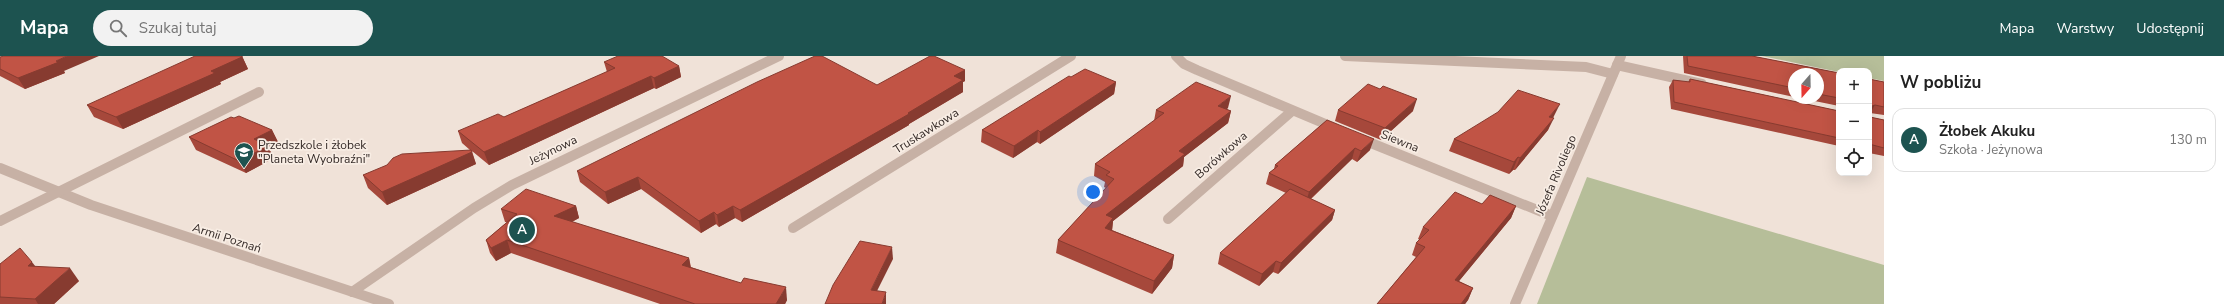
<!DOCTYPE html>
<html lang="pl">
<meta charset="utf-8">
<style>
body{margin:0;font-family:"Nunito Sans",sans-serif;background:#f2f2f2;color:#222}
.controls{position:absolute;right:12px;top:12px;display:grid;overflow:hidden;border-radius:8px;box-shadow:0 4px 16px #0002}
.controls button{width:36px;height:36px;display:grid;place-items:center;padding:0;border:0;border-bottom:1px solid #e0e0e0;background:#fff;color:#222;font:20px sans-serif}
.compass{position:absolute;left:1788px;top:12px;width:36px;height:36px;border-radius:50%;background:#fff;box-shadow:0 4px 16px #0002;rotate:200deg}
.you{position:absolute;left:1093px;top:136px;width:14px;height:14px;margin:-10px;border:3px solid #fff;border-radius:50%;background:#1a73e8;box-shadow:0 0 0 6px #1a73e833}
.badge{display:grid;place-items:center;width:26px;height:26px;border-radius:50%;background:#1d5350;color:#fff;font-size:13px;font-weight:700}
.pin{position:absolute;translate:-50% -50%;border:2px solid #fff;box-shadow:0 1px 4px #0006}
.list{margin:0;padding:0;list-style:none}
h2{display:flex;justify-content:space-between;align-items:center;height:52px;margin:0;padding:0 16px;font-size:17px}
h2 small{font-size:13px;font-weight:400;color:#767676}
.list li{display:grid;grid-template-columns:26px 1fr auto;gap:12px;align-items:center;box-sizing:border-box;height:64px;margin:0 8px 8px;padding:0 8px;border:1px solid #e0e0e0;border-radius:12px}
.list b{display:block;font-size:15px;white-space:nowrap}
.list p{margin:0;font-size:13px;white-space:nowrap;color:#767676}
.list em{font-size:13px;font-style:normal;color:#767676}
.icon{flex:none;width:22px;height:22px;fill:none;stroke:currentColor;stroke-width:2;stroke-linecap:round;stroke-linejoin:round}
.map{position:relative;flex:none;width:1884px;height:248px;overflow:hidden}
header{display:flex;align-items:center;gap:24px;box-sizing:border-box;height:56px;padding:0 20px;background:#1d5350;color:#fff}
header strong{font-size:19px}
nav{display:flex;gap:22px;margin-inline-start:auto;font-size:14px}
.search{width:280px;height:36px;background:#f2f2f2;display:flex;align-items:center;gap:10px;box-sizing:border-box;padding:0 14px;border-radius:22px;color:#767676;font-size:15px}
main{display:flex}
aside{flex:1;background:#fff}
.map>svg:first-child{display:block}
</style>
<header>
<strong>Mapa</strong>
<div class="search"><svg class="icon" aria-label="search" viewBox="0 0 24 24"><circle cx="10" cy="10" r="6"/><path d="M15 15l6 6"/></svg>Szukaj tutaj</div>
<nav><a>Mapa</a><a>Warstwy</a><a>Udostępnij</a></nav>
</header>
<main>
<div class="map">
<svg width="1884" height="248" viewBox="0 0 1884 248">
<rect width="100%" height="100%" fill="#f0e2d8"/>
<g fill="#b6be99">
<polygon points="1762,0 1884,0 1884,25 1869,22 1869,15 1839,16"/>
<polygon points="1587,121 1884,209 1884,248 1537,248"/>
</g>
<g fill="none" stroke-linecap="round" stroke-linejoin="round">
<g stroke="#c7b1a5" stroke-width="10">
<polyline points="1176,0 1184,8 1197,14 1335,72"/>
<polyline points="1345,0 1586,11 1613,18"/>
<polyline points="1617,9 1702,28"/>
<polyline points="1361,83 1552,160"/>
<polyline points="0,112 91,149 389,248"/>
<polyline points="1168,163 1292,55"/>
<polyline points="0,165 259,36"/>
<polyline points="793,172 1071,0"/>
<polyline points="352,236 474,152 512,129 779,0"/>
<polyline points="1515,248 1621,0"/>
</g>
</g>
<g fill="#a6483b">
<polygon points="242,0 248,13 220,26 221,28 123,73 94,61 87,49"/>
<polygon points="1683,0 1752,0 1839,17 1839,50 1800,42 1818,42 1818,18 1794,18 1794,41 1684,17"/>
<polygon points="0,1 64,15 65,17 25,33 0,20"/>
<polygon points="604,6 679,10 681,21 656,33 654,32 489,109 472,95 476,108 387,149 368,132 363,119 470,94 462,87 458,75 504,61 607,16"/>
<polygon points="965,14 965,25 963,26 963,36 909,68 909,69 742,166 735,162 719,171 716,168 701,177 641,133 608,148 580,126 577,115 877,29"/>
<polygon points="1071,21 1116,26 1114,38 1040,88 1037,86 1013,102 981,86 982,74"/>
<polygon points="1690,23 1839,55 1839,90 1671,53 1669,31 1673,24 1688,26"/>
<polygon points="1869,23 1884,26 1884,59 1870,57 1869,57"/>
<polygon points="1228,52 1226,53 1231,55 1228,67 1184,101 1183,110 1113,165 1112,174 1174,199 1172,212 1152,238 1056,197 1058,184 1106,132 1104,131 1105,126 1094,120 1095,108 1154,65 1156,54"/>
<polygon points="1338,54 1413,55 1381,84 1335,65"/>
<polygon points="1869,58 1870,61 1884,64 1884,100 1869,97"/>
<polygon points="1554,60 1552,62 1548,74 1515,114 1513,114 1509,118 1449,95 1454,83"/>
<polygon points="234,62 272,74 278,86 268,91 274,102 246,117 196,94 189,81"/>
<polygon points="1327,64 1370,94 1357,106 1352,103 1311,143 1335,154 1332,164 1278,218 1273,216 1259,230 1218,208 1220,197 1286,137 1266,128 1269,117 1274,113 1275,109"/>
<polygon points="1482,148 1516,150 1511,162 1459,225 1473,232 1468,244 1465,248 1377,248 1416,201 1412,199 1416,187 1420,184 1418,183 1423,171"/>
<polygon points="576,150 579,162 572,166 689,202 691,211 787,244 785,248 660,248 511,197 496,205 490,197 486,184 507,166 505,166 501,153"/>
<polygon points="0,208 36,211 79,225 54,248 0,248"/>
</g>
<g fill="#873b30">
<polygon points="67,0 99,0 64,15 65,17 25,33 18,22"/>
<polygon points="242,0 248,13 220,26 221,28 123,73 116,61"/>
<polygon points="679,10 681,21 656,33 654,22"/>
<polygon points="965,14 965,25 963,26 963,36 909,68 909,69 742,166 740,154 908,57 954,20"/>
<polygon points="651,20 654,32 489,109 484,96"/>
<polygon points="1116,26 1114,38 1040,88 1040,76"/>
<polygon points="1231,40 1228,52 1216,62 1218,50"/>
<polygon points="1417,43 1413,55 1381,84 1385,72"/>
<polygon points="1560,48 1554,60 1544,73 1549,61"/>
<polygon points="1875,49 1870,57 1869,57 1869,51"/>
<polygon points="1231,55 1228,67 1184,101 1183,110 1113,165 1112,175 1104,172 1106,159 1179,95"/>
<polygon points="1554,62 1548,74 1515,114 1520,102"/>
<polygon points="272,74 278,86 268,91 274,102 246,117 239,105 254,83"/>
<polygon points="1038,74 1037,86 1013,102 1014,90"/>
<polygon points="1374,83 1370,94 1357,106 1361,95"/>
<polygon points="1355,92 1352,103 1306,147 1309,136"/>
<polygon points="471,94 476,108 387,149 382,136"/>
<polygon points="1518,101 1513,114 1509,118 1514,106"/>
<polygon points="638,121 641,133 608,148 605,136"/>
<polygon points="576,150 579,162 558,173 554,160"/>
<polygon points="733,150 735,162 719,171 717,159"/>
<polygon points="1516,150 1511,162 1450,236 1455,224"/>
<polygon points="1335,154 1332,164 1278,218 1281,207"/>
<polygon points="714,156 716,168 701,177 699,165"/>
<polygon points="507,184 511,197 496,205 491,192"/>
<polygon points="892,191 893,203 871,247 871,234"/>
<polygon points="1174,199 1172,212 1152,238 1154,225"/>
<polygon points="689,202 691,215 682,209"/>
<polygon points="1276,205 1273,216 1259,230 1262,218"/>
<polygon points="32,206 42,219 28,210"/>
<polygon points="70,212 79,225 54,248 38,248 35,243"/>
<polygon points="786,231 787,244 785,248 776,248"/>
<polygon points="1473,232 1468,244 1465,248 1461,248"/>
<polygon points="886,236 886,248 882,248"/>
</g>
<g fill="#c15445" stroke="#873b30">
<polygon points="4,0 67,0 56,5 59,6 18,22 0,13 0,1"/>
<polygon points="195,0 242,0 242,1 211,15 215,17 116,61 87,49"/>
<polygon points="618,0 662,0 679,10 654,22 651,20 484,96 458,75 498,58 504,61 615,12 604,6"/>
<polygon points="815,0 822,0 877,29 930,0 934,0 965,14 954,20 963,24 908,57 909,58 740,154 733,150 717,159 714,156 699,165 638,121 605,136 577,115 757,26"/>
<polygon points="1687,0 1752,0 1839,17 1839,42 1818,38 1818,18 1794,18 1794,32 1688,10"/>
<polygon points="1085,13 1116,26 1040,76 1038,74 1014,90 982,74 1069,20 1071,21"/>
<polygon points="1690,23 1839,55 1839,82 1674,46 1673,24 1690,26"/>
<polygon points="1869,23 1884,26 1884,51 1875,49 1869,51"/>
<polygon points="1196,26 1231,40 1218,50 1231,55 1179,95 1185,98 1106,159 1113,162 1105,172 1174,199 1154,225 1058,184 1114,123 1106,119 1110,116 1095,108 1164,57 1156,54"/>
<polygon points="1368,28 1380,33 1383,30 1417,43 1385,72 1338,54"/>
<polygon points="1518,34 1560,48 1549,61 1554,62 1520,102 1518,101 1514,106 1454,83 1498,56"/>
<polygon points="1869,58 1870,61 1884,64 1884,92 1869,88"/>
<polygon points="239,60 272,74 254,83 268,90 239,105 189,81 231,61 234,62"/>
<polygon points="1327,64 1374,83 1361,95 1355,92 1309,136 1269,117 1278,110 1275,109"/>
<polygon points="471,94 472,96 382,136 363,119 387,109 393,102 402,98"/>
<polygon points="526,133 576,150 554,160 689,202 682,209 741,227 744,222 786,231 776,248 695,248 507,184 491,192 486,184 517,158 501,153"/>
<polygon points="1290,133 1335,154 1281,207 1276,205 1262,218 1220,197"/>
<polygon points="1455,136 1482,148 1490,139 1516,150 1455,224 1473,232 1461,248 1377,248 1425,191 1416,187 1429,174 1423,171"/>
<polygon points="860,185 892,191 871,234 886,236 882,248 825,248 833,229"/>
<polygon points="20,192 32,206 28,210 70,212 35,243 0,241 0,208"/>
</g>
<defs>
<symbol id="school-pin" viewBox="-11 -11 22 30"><path d="M0 17L-7.5 6A9.5 9.5 0 1 1 7.5 6Z" fill="#1d5350" stroke="#f8ede4"/><path d="M0-5L7-2L0 1L-7-2ZM-4 1L0 2.5L4 1V4Q0 6-4 4Z" fill="#fff"/></symbol>
</defs>
<g fill-rule="evenodd">
<use href="#school-pin" x="233" y="85" width="22" height="30"/>
</g>
<g text-anchor="middle" stroke-width="3.5" stroke-linejoin="round" paint-order="stroke">
<g font-size="12" fill="#332926" stroke="#f8ede4">
<text transform="translate(926 75) rotate(-32)" y="4">Truskawkowa</text>
<text transform="translate(1400 85) rotate(22)" y="4">Siewna</text>
<text transform="translate(553 94) rotate(-26)" y="4">Jeżynowa</text>
<text transform="translate(1221 99) rotate(-41)" y="4">Borówkowa</text>
<text transform="translate(1556 119) rotate(-67)" y="4">Józefa Rivoliego</text>
<text transform="translate(227 182) rotate(18)" y="4">Armii Poznań</text>
</g>
<g font-size="12" fill="#332926" stroke="#f8ede4" text-anchor="start">
<text x="258" y="93">Przedszkole i żłobek<tspan x="258" dy="14">"Planeta Wyobraźni"</tspan></text>
</g>
</g>
</svg>
<div class="controls">
<button>+</button>
<button>−</button>
<button><svg class="icon" aria-label="locate" viewBox="0 0 24 24"><circle cx="12" cy="12" r="6"/><path d="M12 2v4M12 18v4M2 12h4M18 12h4"/></svg></button>
</div>
<svg class="compass" viewBox="-18 -18 36 36"><path d="M0-13l5 13h-10z" fill="#e53935"/><path d="M0 13l5-13h-10z" fill="#767676"/></svg>
<div class="you"></div>
<div class="pin badge" style="left:522px;top:174px">A</div>
</div>
<aside>
<h2>W pobliżu<small></small></h2>
<ul class="list">
<li><span class="badge">A</span><div><b>Żłobek Akuku</b><p>Szkoła · Jeżynowa</p></div><em>130 m</em></li>
</ul>
</aside>
</main>
